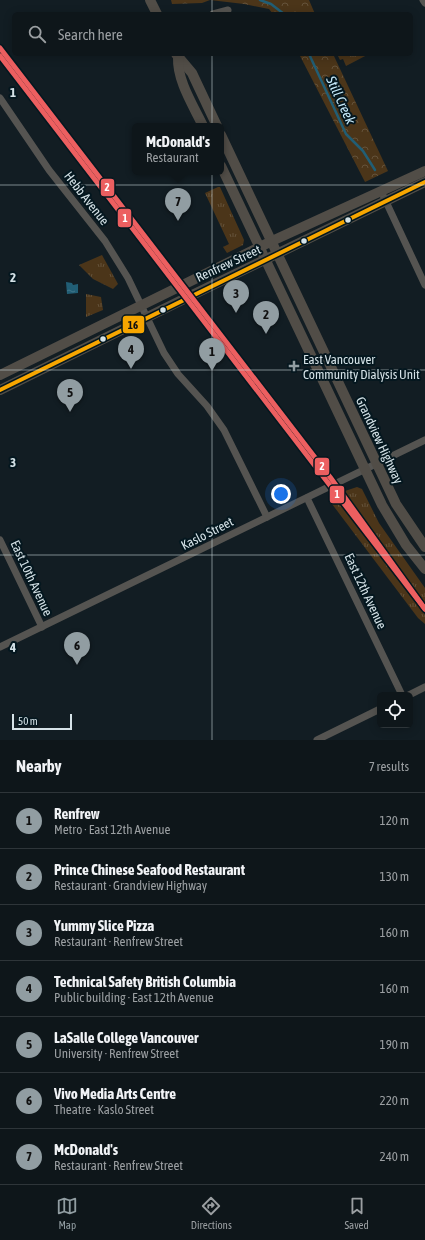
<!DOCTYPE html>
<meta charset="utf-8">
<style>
body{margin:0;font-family:"Asap Condensed",sans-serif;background:#1c2327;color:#f1f3f6}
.controls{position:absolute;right:12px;bottom:12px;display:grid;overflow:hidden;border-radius:6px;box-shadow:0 2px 10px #0003}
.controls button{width:36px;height:36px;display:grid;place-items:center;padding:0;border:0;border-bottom:1px solid #2e3539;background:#0e161a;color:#f1f3f6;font:20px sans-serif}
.scale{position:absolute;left:12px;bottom:10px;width:60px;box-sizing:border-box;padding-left:4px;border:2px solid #d5e2e7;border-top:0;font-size:11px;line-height:14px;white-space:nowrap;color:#d5e2e7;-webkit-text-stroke:3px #04171f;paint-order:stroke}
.you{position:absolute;left:281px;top:494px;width:14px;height:14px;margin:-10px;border:3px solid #fff;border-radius:50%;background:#1a73e8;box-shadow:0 0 0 6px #1a73e833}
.badge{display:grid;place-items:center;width:26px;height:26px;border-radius:50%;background:#919da2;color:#111;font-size:13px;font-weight:700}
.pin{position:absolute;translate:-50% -33px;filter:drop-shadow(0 1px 2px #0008)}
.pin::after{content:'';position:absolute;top:21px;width:14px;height:12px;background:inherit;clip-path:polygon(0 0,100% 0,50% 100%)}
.popup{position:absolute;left:132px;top:123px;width:92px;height:52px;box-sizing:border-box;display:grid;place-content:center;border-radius:6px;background:#0e161a;filter:drop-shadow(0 1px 3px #0005);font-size:13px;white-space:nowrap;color:#9b9fa2}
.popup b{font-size:15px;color:#f1f3f6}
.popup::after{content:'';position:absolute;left:50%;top:100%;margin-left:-8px;border:8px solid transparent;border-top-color:#0e161a}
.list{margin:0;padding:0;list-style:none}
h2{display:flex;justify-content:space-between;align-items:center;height:52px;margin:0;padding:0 16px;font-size:17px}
h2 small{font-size:13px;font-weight:400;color:#9b9fa2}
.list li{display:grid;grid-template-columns:26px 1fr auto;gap:12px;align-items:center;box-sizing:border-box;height:56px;padding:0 16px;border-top:1px solid #2e3539}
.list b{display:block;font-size:15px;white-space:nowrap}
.list p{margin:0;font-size:13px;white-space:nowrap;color:#9b9fa2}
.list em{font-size:13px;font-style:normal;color:#9b9fa2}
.icon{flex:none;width:22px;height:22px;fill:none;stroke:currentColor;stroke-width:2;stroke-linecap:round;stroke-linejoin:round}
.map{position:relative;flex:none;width:425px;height:740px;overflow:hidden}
.search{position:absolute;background:#0e161a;box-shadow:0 2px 10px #0003;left:12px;right:12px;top:12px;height:44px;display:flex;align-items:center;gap:10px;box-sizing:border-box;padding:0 14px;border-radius:6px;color:#9b9fa2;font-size:15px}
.sheet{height:444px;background:#0e161a}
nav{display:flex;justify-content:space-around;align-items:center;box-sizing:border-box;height:56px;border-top:1px solid #2e3539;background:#0e161a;font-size:11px;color:#9b9fa2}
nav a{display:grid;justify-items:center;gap:2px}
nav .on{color:#919da2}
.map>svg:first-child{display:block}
</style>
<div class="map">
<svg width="425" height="740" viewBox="0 0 425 740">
<defs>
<pattern id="grass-tufts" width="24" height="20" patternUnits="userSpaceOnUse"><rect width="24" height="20" fill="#4b3519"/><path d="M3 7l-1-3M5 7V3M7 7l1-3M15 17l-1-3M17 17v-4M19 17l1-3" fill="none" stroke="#64523a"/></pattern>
<pattern id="forest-crowns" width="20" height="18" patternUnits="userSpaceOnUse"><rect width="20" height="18" fill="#4b3519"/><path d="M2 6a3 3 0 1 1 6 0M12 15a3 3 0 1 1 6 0" fill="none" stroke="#64523a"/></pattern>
<pattern id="water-ripples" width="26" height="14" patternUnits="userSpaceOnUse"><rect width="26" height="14" fill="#215e75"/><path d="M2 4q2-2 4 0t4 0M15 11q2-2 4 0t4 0" fill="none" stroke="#407589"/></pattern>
</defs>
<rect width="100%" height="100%" fill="#121d23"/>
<g fill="url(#grass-tufts)">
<polygon points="337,54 369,54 346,66 343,59 340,60"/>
<polygon points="218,187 220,187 244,240 243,245 227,253 223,247 229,244 205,193"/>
<polygon points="102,255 118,284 113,289 93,279 79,265"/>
<polygon points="86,294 101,297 103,310 86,317"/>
<polygon points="357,487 362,489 379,523 425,588 425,604 345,493 345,491"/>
<polygon points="334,497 425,615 425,624 418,618 329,500"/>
</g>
<g fill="url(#forest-crowns)">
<polygon points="171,0 309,0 315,14 273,14 269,9 244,4 210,0 202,3 172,4"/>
<polygon points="299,54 333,54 388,171 365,182"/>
</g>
<polygon fill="url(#water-ripples)" points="66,282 72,283 73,285 78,284 78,293 67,294"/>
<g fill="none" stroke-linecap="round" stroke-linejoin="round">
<g stroke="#215e75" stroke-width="2.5">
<polyline points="260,0 271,4 284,14"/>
<polyline points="309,54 346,134 363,151 375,170"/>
</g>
<g stroke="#555451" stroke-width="7">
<polyline points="423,0 425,3"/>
<polyline points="213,14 228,10"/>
<polyline points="0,98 49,170 105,241 128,278 164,353 178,374 207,406 224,430 267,517"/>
<polyline points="381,191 425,285"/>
<polyline points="307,498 402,695"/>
<polyline points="0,540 42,627"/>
<polyline points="0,647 425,440"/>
<polyline points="409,695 425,687"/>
<polyline points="317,740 380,709"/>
</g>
<g stroke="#514d47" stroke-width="10">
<polyline points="150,0 157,14"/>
<polyline points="176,54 192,73 217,126"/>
<path d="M178,57C177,81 193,105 203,126"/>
<polyline points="221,135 396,504 425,547"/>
<polyline points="221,166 382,505 406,545 425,569"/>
<polyline points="0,375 272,241 425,171"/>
<polyline points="0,390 186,298 425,182"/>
</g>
<defs>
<polyline id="bus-1" points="0,390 425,182"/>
</defs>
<use href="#bus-1" stroke="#04171f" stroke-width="7"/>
<use href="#bus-1" stroke="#f7a600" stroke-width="4"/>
<defs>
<polyline id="rail-1" points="0,48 330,477 425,609"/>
<polyline id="rail-2" points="0,56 425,609"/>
</defs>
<use href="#rail-1" stroke="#04171f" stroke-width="8"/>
<use href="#rail-2" stroke="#04171f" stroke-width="8"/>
<use href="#rail-1" stroke="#ec5f60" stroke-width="5"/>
<use href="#rail-2" stroke="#ec5f60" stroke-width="5"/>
</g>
<path fill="none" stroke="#d5e2e7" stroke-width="1" stroke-opacity="0.55" d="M212,0V14M212,54V740M0,185H425M0,370H425M0,555H425"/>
<g fill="#d5e2e7" stroke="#04171f" stroke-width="1.5">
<circle cx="348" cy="220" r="3.5"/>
<circle cx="304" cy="241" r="3.5"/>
<circle cx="163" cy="310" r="3.5"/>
<circle cx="103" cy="339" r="3.5"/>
</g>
<path fill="#919da2" stroke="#04171f" stroke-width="1.5" d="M292 360h4v4h4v4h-4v4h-4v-4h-4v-4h4z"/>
<g text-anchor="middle" stroke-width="4" stroke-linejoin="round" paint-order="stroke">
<g font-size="13" fill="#d5e2e7" stroke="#04171f">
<text transform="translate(87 198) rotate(52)" y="5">Hebb Avenue</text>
<text transform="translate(228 263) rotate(-25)" y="5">Renfrew Street</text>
<text transform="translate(380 440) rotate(65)" y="5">Grandview Highway</text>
<text transform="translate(207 533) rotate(-27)" y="5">Kaslo Street</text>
<text transform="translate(32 578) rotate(65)" y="5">East 10th Avenue</text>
<text transform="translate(366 591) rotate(65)" y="5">East 12th Avenue</text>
</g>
<g font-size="13" fill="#d5e2e7" stroke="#04171f" text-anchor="start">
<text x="303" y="364">East Vancouver<tspan x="303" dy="15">Community Dialysis Unit</tspan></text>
</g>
<g font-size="14" font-style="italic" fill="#c7eafa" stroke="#04171f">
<text transform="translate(341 100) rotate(65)" y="5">Still Creek</text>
</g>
</g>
<g font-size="13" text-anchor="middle" font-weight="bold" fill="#d5e2e7" stroke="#04171f" stroke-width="4" stroke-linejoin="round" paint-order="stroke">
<text x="13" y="97">1</text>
<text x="13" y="282">2</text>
<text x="13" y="467">3</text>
<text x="13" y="652">4</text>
</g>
<g stroke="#04171f" stroke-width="1.5">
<rect x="100" y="178" width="15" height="19" rx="4" fill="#ec5f60"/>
<rect x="117" y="208" width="15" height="20" rx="4" fill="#ec5f60"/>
<rect x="122" y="315" width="23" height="19" rx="4" fill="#f7a600"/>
<rect x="314" y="457" width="16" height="19" rx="4" fill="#ec5f60"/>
<rect x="329" y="485" width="16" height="19" rx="4" fill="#ec5f60"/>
</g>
<g font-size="11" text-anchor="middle" font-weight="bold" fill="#fff">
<text x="107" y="191">2</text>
<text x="125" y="222">1</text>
<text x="322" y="470">2</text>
<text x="337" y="498">1</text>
</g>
<g font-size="11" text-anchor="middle" font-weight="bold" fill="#111">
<text x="133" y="329">16</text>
</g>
</svg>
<div class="controls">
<button><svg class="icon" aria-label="locate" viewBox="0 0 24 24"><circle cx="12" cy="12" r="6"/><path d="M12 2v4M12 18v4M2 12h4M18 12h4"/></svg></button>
</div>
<div class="scale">50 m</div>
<div class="you"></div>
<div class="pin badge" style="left:212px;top:371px">1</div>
<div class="pin badge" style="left:266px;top:334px">2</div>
<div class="pin badge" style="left:236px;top:313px">3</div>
<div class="pin badge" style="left:131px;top:369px">4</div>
<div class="pin badge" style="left:70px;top:412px">5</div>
<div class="pin badge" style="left:77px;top:665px">6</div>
<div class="pin badge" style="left:178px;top:221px">7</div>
<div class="popup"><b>McDonald's</b>Restaurant</div>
<div class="search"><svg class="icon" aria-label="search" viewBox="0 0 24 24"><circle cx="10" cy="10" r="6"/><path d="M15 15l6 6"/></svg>Search here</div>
</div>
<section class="sheet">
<h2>Nearby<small>7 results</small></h2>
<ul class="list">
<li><span class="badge">1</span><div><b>Renfrew</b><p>Metro · East 12th Avenue</p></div><em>120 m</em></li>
<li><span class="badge">2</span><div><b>Prince Chinese Seafood Restaurant</b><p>Restaurant · Grandview Highway</p></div><em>130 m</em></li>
<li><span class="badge">3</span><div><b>Yummy Slice Pizza</b><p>Restaurant · Renfrew Street</p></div><em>160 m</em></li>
<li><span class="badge">4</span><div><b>Technical Safety British Columbia</b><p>Public building · East 12th Avenue</p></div><em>160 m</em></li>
<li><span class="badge">5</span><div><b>LaSalle College Vancouver</b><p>University · Renfrew Street</p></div><em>190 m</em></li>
<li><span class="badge">6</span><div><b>Vivo Media Arts Centre</b><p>Theatre · Kaslo Street</p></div><em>220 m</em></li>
<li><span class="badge">7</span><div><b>McDonald's</b><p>Restaurant · Renfrew Street</p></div><em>240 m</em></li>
</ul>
</section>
<nav>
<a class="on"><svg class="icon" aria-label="map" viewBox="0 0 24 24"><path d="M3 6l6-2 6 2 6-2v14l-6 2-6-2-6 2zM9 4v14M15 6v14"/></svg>Map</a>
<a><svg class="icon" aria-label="directions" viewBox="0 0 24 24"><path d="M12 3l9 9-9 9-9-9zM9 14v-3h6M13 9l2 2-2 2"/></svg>Directions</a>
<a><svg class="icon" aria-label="saved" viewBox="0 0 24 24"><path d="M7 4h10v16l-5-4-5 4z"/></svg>Saved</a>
</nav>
